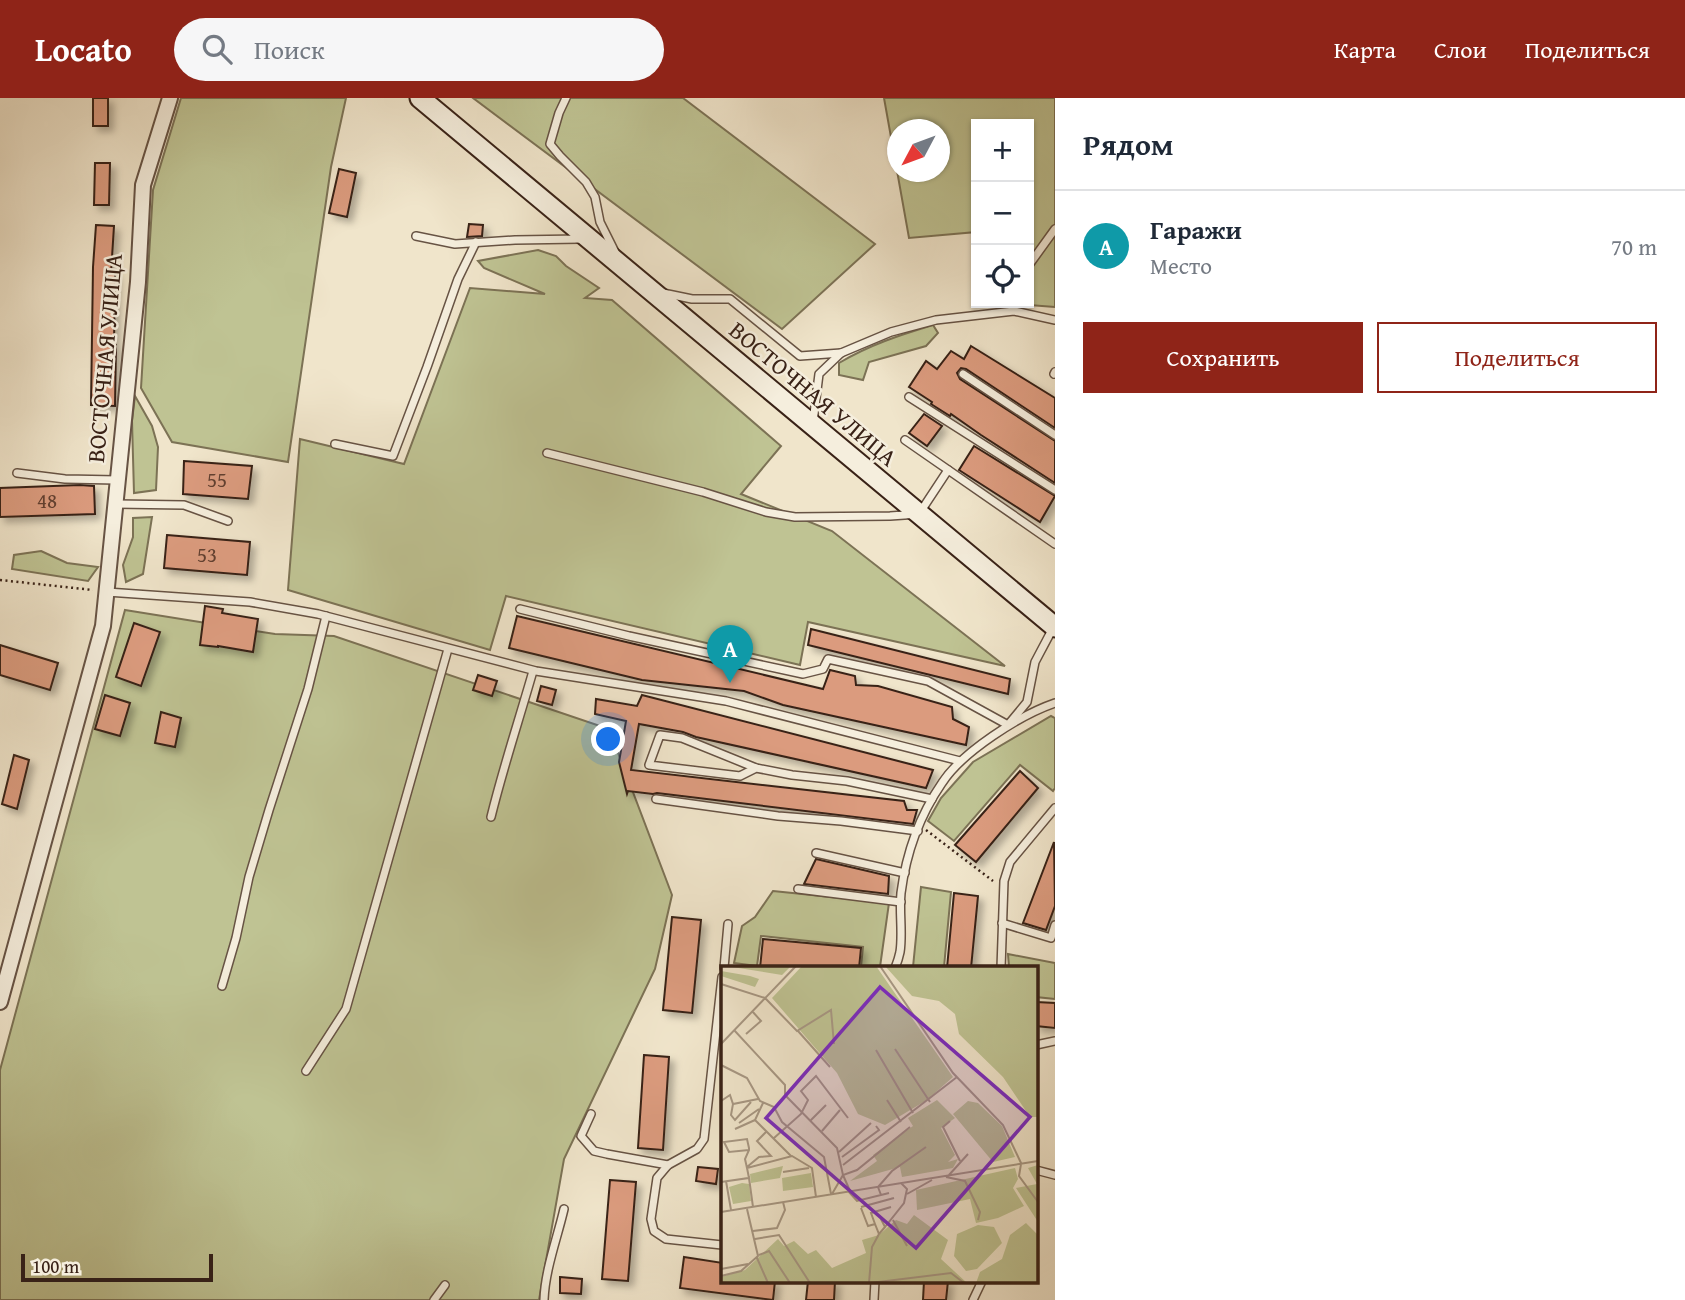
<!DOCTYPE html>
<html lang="ru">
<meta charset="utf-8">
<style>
body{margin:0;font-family:"Gentium Book Plus",serif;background:#f6f6f7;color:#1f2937}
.controls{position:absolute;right:21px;top:21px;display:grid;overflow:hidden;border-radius:0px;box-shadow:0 2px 5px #0004}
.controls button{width:63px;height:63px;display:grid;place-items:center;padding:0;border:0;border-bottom:2px solid #e0e1e3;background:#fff;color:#1f2937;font:35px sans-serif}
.compass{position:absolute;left:887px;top:21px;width:63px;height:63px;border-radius:50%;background:#fff;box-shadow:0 2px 5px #0004;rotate:229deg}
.scale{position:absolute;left:21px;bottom:18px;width:192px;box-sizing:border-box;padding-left:7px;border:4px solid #392217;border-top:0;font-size:19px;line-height:24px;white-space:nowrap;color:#392217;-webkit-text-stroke:5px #f5eedd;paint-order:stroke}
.you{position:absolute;left:609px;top:642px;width:24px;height:24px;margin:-18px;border:5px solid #fff;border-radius:50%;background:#1a73e8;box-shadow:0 0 0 10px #1a73e833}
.badge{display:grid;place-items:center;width:46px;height:46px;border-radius:50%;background:#8f2418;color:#fff;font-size:23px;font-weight:700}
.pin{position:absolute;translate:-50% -58px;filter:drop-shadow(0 2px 4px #0008)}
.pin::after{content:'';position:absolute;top:37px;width:24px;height:21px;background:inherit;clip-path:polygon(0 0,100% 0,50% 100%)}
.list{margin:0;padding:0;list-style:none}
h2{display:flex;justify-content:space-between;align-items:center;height:91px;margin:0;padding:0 28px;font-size:30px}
h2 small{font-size:23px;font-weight:400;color:#747a83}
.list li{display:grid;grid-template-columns:46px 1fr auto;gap:21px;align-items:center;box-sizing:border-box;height:112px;padding:0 28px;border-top:2px solid #e0e1e3}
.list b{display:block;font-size:26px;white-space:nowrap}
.list p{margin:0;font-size:23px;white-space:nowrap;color:#747a83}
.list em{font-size:23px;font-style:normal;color:#747a83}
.actions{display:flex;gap:14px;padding:21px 28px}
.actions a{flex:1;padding:16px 0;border:2px solid #8f2418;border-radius:0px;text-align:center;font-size:24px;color:#8f2418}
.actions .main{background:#8f2418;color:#fff}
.icon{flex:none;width:38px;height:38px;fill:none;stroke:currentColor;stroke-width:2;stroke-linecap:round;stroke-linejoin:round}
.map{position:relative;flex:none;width:1055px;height:1202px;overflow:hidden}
header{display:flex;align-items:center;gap:42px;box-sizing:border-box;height:98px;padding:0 35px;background:#8f2418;color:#fff}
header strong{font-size:33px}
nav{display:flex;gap:38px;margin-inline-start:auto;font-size:24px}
.search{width:490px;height:63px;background:#f6f6f7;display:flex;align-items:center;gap:18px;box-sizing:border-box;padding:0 24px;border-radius:38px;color:#747a83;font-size:26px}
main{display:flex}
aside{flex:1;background:#fff}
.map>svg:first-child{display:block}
</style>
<header>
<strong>Locato</strong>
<div class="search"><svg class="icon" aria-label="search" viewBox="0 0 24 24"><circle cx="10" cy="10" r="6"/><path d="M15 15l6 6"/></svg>Поиск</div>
<nav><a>Карта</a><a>Слои</a><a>Поделиться</a></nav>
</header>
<main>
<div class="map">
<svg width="1055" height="1202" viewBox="0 0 1055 1202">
<defs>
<filter id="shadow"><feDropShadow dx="5" dy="5" stdDeviation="3.5" flood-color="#0004"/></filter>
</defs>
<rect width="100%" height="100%" fill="#f0e5cb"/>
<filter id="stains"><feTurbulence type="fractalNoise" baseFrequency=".00286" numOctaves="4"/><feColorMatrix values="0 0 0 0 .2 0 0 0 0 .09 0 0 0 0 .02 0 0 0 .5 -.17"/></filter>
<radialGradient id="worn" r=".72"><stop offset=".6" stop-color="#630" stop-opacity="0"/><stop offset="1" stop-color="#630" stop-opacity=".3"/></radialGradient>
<g fill="#bfc393" stroke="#7c7255" stroke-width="2" fill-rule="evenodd">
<polygon points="181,0 346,0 331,69 288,364 172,344 141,290 153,92"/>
<polygon points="473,0 683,0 875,146 782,231"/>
<path d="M884,0H1055V209L1003,205H1029V26H976V134L909,140ZM898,32H940V74H898Z"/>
<polygon points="538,152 556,158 566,168 599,190 585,200 612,202 781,348 741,396 832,433 1005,568 808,524 800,567 506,498 490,552 288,492 300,341 404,366 470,190 545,196 484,170 478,163"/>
<path d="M933,227L938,235L926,248L869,264L863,282L839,277V265C869,247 900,237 933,227Z"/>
<polygon points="135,298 152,328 158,349 156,392 134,395 132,323"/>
<polygon points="152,419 143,476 126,484 123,467 133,439 133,420"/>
<polygon points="41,453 67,465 98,469 88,483 12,471 14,457"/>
<polygon points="125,512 275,536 334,538 609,631 672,797 655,871 564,1061 539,1202 0,1202 0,972"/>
<polygon points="1051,618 1055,620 1055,690 1053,693 1020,667 954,743 928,723 941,700 973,664"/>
<polygon points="921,789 951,794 944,869 913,869"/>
<polygon points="773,793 889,805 880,869 861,869 863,849 761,838 757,868 734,865 742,828 755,819"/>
<polygon points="1008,856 1055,865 1055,901 1036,899 1036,870 1009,869"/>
</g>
<g fill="#db9b7e" stroke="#392217" stroke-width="2" filter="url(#shadow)">
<rect x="93" y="0" width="15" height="28"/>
<polygon points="95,65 110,65 109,107 94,107"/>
<polygon points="339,71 356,75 347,119 329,115"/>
<polygon points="469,126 483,127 482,138 467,139"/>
<polygon points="96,127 114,128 111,175 115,175 114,247 116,247 115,308 91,307 93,169"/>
<polygon points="971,248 1055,300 1055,330 966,271 961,270 957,275 960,281 1055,343 1055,385 981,337 951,316 950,318 931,306 932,304 909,289 926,263 937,271 951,253 964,261"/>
<polygon points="924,316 942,328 927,348 909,335"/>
<polygon points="974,348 1055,398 1040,424 959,372"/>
<polygon points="184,363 252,368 248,401 183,396"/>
<polygon points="80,387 94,388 95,416 0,419 0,390"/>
<polygon points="167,437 250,444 247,477 164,470"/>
<polygon points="205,508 223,511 222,515 258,521 253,554 218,548 218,549 200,547"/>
<polygon points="517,518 823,591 830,572 855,578 856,587 878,588 952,609 953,621 969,629 966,647 783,607 744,593 642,582 509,550"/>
<polygon points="134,525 160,534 141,588 116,579"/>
<polygon points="811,531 1010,581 1008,596 808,547"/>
<polygon points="0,547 58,565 50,592 0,577"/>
<polygon points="478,577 497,583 492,598 473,592"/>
<polygon points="541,588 556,592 552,607 537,603"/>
<polygon points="105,597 130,605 120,638 95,631"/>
<polygon points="642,597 933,672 926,690 696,639 683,634 639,626 631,672 904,703 907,712 917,712 913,726 657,695 653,696 628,693 627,696 619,664 626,623 595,616 596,601 637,608"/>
<polygon points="161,614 181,620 175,649 155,645"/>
<polygon points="14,657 29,662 17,711 2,706"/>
<polygon points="1020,673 1038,690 976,764 955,747"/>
<polygon points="1054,744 1055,808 1046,832 1023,825"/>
<polygon points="816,761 889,778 888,796 804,786"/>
<polygon points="954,795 978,798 971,870 947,870"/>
<polygon points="672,819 701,822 692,915 663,912"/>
<polygon points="763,841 861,850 859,870 760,870"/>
<polygon points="1036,904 1055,905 1055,930 1036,928"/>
<polygon points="644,957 669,959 663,1052 638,1050"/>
<polygon points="698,1069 718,1071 716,1086 696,1083"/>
<polygon points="610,1082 636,1084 628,1183 602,1181"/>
<polygon points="684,1159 723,1165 723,1183 775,1183 773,1202 680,1190"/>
<polygon points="560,1179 582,1181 581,1196 560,1195"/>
<polygon points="808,1183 835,1183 834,1202 806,1202"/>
<polygon points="924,1183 948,1183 946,1202 923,1202"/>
</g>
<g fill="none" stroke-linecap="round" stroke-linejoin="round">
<defs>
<g id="lane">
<polyline points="566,0 559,15 550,46 560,58 586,84 595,99 600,124 615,154"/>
<polyline points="416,138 455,146 515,142 581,141"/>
<polyline points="1029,167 1055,131"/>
<polyline points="663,195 692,201 730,201 800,258 841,255"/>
<polyline points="963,276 1055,337"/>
<polyline points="1054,276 1055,274"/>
<polyline points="909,299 1055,392"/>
<polyline points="813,324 819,276 841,255 891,234 936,222 1014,213 1055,222"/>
<polyline points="905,342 1055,446"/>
<polyline points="335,346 393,358 427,269 458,181 476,144"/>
<polyline points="547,355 703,394 766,414 795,419 890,418 919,416 948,372"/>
<polyline points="17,375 65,381 117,382"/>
<polyline points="116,406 184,407 228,423"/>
<polyline points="107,494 250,504 318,516 536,573 726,603 960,663"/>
<polyline points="520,511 629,538 803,576 823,571 828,561 928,583 1008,627 1027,604 1035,564 1053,530"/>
<polyline points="756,670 740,678 649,667 660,637 682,640 756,670 792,677 847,683 932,701"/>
<polyline points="656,701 778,718 841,723 918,733"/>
<path d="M491,719C503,670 519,622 533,573"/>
<polyline points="816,755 905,775"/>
<polyline points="798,791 901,804"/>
<polyline points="1002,825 1051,840 1055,827"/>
<polyline points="724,870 728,826"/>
<path d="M895,870C897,865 899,859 900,854C903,835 899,814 901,795C906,756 920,717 942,685C962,654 1020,617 1055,605"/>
<polyline points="1001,870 1004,783 1010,764 1055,710"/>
<polyline points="722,879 704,1041 697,1051 668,1067 657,1080 651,1121 654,1133 666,1141 722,1147"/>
<polyline points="222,888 236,840 249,779 269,712 308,591 326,518"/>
<polyline points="1036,947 1055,943"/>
<polyline points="306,973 346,911 448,551"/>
<polyline points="591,1016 581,1038 594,1053 607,1056 668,1067"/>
<polyline points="1036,1072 1055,1077"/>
<polyline points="434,1202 445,1187"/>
<path d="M544,1202C545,1172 557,1141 564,1111"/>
<polyline points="874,1202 875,1183"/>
<polyline points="973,1202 982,1183"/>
</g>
<polyline id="street" points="0,904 103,528 138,184 143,87 170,0"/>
<polyline id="secondary" points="420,0 1055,529"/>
</defs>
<use href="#lane" stroke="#675344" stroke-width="10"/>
<use href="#street" stroke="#675344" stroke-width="18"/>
<use href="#secondary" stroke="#392217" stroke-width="23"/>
<g stroke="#392217" stroke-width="2.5" stroke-dasharray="2 3.5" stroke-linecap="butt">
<polyline points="0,482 93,492"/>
<polyline points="926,732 993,783"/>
</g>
<use href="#lane" stroke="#f5eedd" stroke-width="7"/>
<use href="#street" stroke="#f5eedd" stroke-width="14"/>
<use href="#secondary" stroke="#f5eedd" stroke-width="19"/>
</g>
<g text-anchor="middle" stroke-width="5" stroke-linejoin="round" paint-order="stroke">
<g font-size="21" fill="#624031">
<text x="217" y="389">55</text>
<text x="47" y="410">48</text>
<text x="207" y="464">53</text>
</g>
<g font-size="24" fill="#392217" stroke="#f5eedd">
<text transform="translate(105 260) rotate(-85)" y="8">ВОСТОЧНАЯ УЛИЦА</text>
<text transform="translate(813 296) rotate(40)" y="8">ВОСТОЧНАЯ УЛИЦА</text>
</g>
</g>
<g transform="translate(721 868)">
<rect width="317" height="317" fill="#f0e5cb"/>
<path d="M5,0H70L61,9ZM81,0H155L232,111L206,134L164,159L137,148L116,107L51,32ZM164,0H317V151H309L282,111L238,68L234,48L218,35L191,30ZM0,5L29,10L38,13L34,21L0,10ZM216,134L234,152L220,162L234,189L227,196L237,193L232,202L181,211L179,201L129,215L156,195L152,189L192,160L187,152ZM247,135L257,137L281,160L294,191L272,196L232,148ZM317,199V256L295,222L316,218L307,202ZM62,200L59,212L30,217L29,208ZM294,202L297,213L292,222L303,240L277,252L255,257L249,233L196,244L195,224ZM90,207L92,221L62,225L61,212ZM21,217L28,218L30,235L12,238L8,221ZM193,249L227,274L220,293L246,317H0V311L24,304L57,273L63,280L73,275L87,288L95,284L111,302L145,287L141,274L158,269L175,254L186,258ZM305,257L317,269V317H255L259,306L281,293L289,269ZM257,259L273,261L281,277L256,303L245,305L233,290L236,268Z" fill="#bfc393"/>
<path fill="none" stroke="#a79783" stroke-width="2" d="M159,0L232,107L282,159L300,197M0,18L44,32L76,65L110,44L113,78M13,64L64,119V129L116,182L122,209L111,228M77,65L109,101M25,68L40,55L31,45M0,78L75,0M174,83L209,136M155,84L192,147M0,99L26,112L39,135L53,141L61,156L103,191L110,228M166,134L180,156M0,135L9,129L12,138L37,133M42,137L34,154L70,190M12,138L10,149L14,154L30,136M90,154L105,139M229,155L222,161L239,195M18,157L38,143M14,163L34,154M101,165L119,144M53,172L80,148L87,134L80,125L95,110L127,152M118,186L150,157M121,191L158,164L155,160M300,198L298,210L317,236M122,199L236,111M26,201L38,191L50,190L36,175L45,166M26,202L24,193L28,184V182L26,173L3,176L8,186L28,184M62,206L88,202M228,209L247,188M225,211L244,215L259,246L257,254M28,212L26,202L71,190L91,202L95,231M5,215L10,244M0,216L28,212L32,241M129,225L122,209L136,204L189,161M128,226L136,235L168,227M186,228L211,214M160,229L157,221L171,205L205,181M140,241L173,232M140,242L147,260L154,258L150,247L170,241M0,246L317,195M172,254L186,280M154,258L158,268L164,261L160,253M164,261L183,237L186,223L180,217M32,265L56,262L64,244L62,236M34,273L58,269L89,317M38,289L48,285L69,317M36,292L47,317M0,303L27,298M0,310L20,305L37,290L26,243M148,317L151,281L158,268M149,317L230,307L243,317"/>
<path fill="#7b2cbf" fill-opacity="0.15" stroke="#7b2cbf" stroke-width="3.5" d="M159,21L309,151L195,282L45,152Z"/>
<rect width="317" height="317" fill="none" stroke="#392217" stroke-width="3.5"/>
</g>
<rect width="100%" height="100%" filter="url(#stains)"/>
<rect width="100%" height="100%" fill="url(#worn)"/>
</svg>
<div class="controls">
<button>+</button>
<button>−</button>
<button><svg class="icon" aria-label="locate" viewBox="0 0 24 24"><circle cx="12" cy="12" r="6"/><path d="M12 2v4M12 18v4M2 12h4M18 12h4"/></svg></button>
</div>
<svg class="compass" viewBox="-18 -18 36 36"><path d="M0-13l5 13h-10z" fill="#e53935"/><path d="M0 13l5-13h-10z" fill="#747a83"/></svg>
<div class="scale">100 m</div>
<div class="you"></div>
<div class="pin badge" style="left:730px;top:585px;background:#0f9aa8">A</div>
</div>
<aside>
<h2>Рядом<small></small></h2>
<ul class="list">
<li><span class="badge" style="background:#0f9aa8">A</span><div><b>Гаражи</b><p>Место</p></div><em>70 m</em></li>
</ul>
<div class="actions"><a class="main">Сохранить</a><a>Поделиться</a></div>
</aside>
</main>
